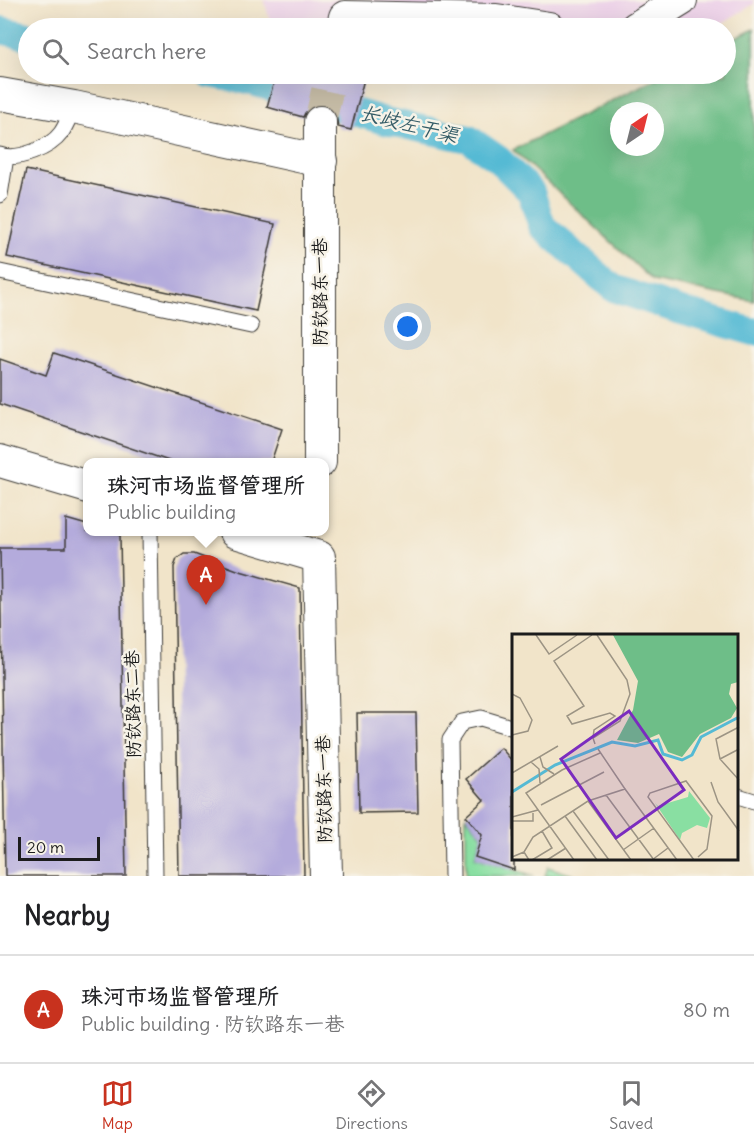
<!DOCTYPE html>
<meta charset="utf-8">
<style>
body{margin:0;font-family:Delius,"LXGW WenKai TC",sans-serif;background:#f2f2f2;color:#202124}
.compass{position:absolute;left:610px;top:102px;width:54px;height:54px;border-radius:50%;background:#fff;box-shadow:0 6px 24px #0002;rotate:35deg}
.scale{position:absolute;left:18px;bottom:15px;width:82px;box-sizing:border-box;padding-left:6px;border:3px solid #1c1c1c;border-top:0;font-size:16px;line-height:21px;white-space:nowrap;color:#1c1c1c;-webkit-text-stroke:4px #f7f3e8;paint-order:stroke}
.you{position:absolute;left:408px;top:327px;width:21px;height:21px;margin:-15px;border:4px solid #fff;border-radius:50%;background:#1a73e8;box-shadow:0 0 0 9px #1a73e833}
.badge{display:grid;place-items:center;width:39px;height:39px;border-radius:50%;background:#c8321e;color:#fff;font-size:20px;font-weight:700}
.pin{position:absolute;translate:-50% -50px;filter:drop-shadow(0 2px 3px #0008)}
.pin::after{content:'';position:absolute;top:32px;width:21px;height:18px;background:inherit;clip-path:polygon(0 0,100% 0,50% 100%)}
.popup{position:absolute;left:83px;top:458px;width:246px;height:78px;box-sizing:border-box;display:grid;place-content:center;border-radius:12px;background:#fff;filter:drop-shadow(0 2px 4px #0005);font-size:20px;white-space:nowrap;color:#757577}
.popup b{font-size:22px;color:#202124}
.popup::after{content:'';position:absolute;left:50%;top:100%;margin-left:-12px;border:12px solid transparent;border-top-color:#fff}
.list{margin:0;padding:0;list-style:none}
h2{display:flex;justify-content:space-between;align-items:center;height:78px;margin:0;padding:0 24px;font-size:26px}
h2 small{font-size:20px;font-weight:400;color:#757577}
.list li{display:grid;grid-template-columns:39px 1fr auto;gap:18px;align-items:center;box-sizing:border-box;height:108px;padding:0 24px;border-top:2px solid #e0e0e0}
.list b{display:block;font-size:22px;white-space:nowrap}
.list p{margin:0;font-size:20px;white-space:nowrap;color:#757577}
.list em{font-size:20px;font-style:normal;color:#757577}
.icon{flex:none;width:33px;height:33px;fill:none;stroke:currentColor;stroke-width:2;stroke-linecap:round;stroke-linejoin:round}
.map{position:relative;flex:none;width:754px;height:876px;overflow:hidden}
.search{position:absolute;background:#fff;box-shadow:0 6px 24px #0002;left:18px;right:18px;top:18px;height:66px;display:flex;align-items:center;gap:15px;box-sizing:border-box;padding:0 21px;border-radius:33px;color:#757577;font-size:22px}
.sheet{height:186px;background:#fff}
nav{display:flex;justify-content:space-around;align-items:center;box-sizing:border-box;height:84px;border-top:2px solid #e0e0e0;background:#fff;font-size:16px;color:#757577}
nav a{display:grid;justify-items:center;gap:3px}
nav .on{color:#c8321e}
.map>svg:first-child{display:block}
</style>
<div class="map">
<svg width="754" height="876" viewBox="0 0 754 876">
<rect width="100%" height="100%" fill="#f7f3e8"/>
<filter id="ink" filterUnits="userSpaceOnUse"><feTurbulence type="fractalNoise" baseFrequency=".0167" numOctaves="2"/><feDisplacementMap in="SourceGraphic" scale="12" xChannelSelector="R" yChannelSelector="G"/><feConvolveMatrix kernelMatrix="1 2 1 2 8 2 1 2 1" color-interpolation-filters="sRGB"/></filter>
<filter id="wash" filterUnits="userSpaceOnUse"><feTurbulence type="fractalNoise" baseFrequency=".008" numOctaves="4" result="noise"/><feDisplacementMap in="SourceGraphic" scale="24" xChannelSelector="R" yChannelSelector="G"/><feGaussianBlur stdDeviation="1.35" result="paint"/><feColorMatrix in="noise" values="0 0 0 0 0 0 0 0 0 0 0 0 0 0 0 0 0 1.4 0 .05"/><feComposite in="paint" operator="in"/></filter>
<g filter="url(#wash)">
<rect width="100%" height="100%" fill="#f1e4c9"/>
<polygon fill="#edd1e9" points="264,0 754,0 754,4 714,28 272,28"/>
<g fill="#89dfa2" stroke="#527e5f" stroke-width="1.5">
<polygon points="466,816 482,835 475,857 534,876 466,876"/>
<polygon points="548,867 576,876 545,876"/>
</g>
<path fill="#6ebe88" stroke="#456d52" stroke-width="1.5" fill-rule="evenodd" d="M754,29V301L653,281L513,150L665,74H726V43ZM619,111H655V147H619Z"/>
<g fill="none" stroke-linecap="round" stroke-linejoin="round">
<g stroke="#55bad4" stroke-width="28">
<polyline points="0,30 28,36"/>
<polyline points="210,74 253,82 385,121 469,139 498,159 531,192 542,226 613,288 678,310 754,332"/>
</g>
</g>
<g id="blocks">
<g fill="#b4abdc">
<polygon points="276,74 342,74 364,79 351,130 338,127 336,114 328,106 321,104 312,106 305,113 303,117 267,107"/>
<polygon points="26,170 275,224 256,311 7,257"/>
<polygon points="54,353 282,429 271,462 172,462 0,404 0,359 46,375"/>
<polygon points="66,519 87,525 87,531 109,531 120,535 126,876 5,876 0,548 66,548"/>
<polygon points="184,554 194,554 240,571 300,588 304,876 179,876 174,567 177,559"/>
<polygon points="357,713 416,713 418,812 359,813"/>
<polygon points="501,748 514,763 514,870 475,857 482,835 466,816 484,800 466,779"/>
</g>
</g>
</g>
<g filter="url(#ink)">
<use href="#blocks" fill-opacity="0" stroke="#3c3a36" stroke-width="1.5"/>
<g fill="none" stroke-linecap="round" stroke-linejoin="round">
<polyline stroke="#c6bca6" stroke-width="32" stroke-dasharray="32 16" stroke-linecap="butt" points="320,122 331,74"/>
<defs>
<g id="service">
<path d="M0,155C18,161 50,148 61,133C66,126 70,115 74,107"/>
<polyline points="0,195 6,157"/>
<polyline points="0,272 251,326"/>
<polyline points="150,532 155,876"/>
<polyline points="738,796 754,801"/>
<polyline points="452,876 450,740 462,722 481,718 514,728"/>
</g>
<g id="minor">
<polyline points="342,28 345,17 496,20 549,28"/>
<polyline points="636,28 681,0"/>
<polyline points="0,94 74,107 321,161"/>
<polyline points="320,122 320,462"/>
<polyline points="0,461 88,487"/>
<polyline points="235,532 319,557 326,876"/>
</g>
</defs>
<use href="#service" stroke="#3c3a36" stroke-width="17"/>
<use href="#minor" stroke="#3c3a36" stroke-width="34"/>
<use href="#service" stroke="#fff" stroke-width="15"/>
<use href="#minor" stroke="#fff" stroke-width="32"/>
</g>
</g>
<g text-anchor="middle" stroke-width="5" stroke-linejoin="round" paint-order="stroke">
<g font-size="18" fill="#1c1c1c" stroke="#f7f3e8">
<text transform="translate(320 292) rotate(-90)" y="6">防钦路东一巷</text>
<text transform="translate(133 704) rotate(-91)" y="6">防钦路东二巷</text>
<text transform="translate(324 789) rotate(-91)" y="6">防钦路东一巷</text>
</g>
<g font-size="20" font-style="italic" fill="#335b66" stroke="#f7f3e8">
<text transform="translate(409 124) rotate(14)" y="7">长歧左干渠</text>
</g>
</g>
<g transform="translate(512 634)">
<rect width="226" height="226" fill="#f1e4c9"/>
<path d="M177,157L198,184L195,194L185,191L170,199L168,206L143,169L146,172L176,163Z" fill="#89dfa2"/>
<path d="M101,1H226V48L219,50L217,60L225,74L219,84L188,100L170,123L156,118L147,100L126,109L105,106L121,76L126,47Z" fill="#6ebe88"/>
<path fill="none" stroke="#55bad4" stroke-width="3" d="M0,158L43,131L100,108L123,112L146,106L151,120L170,126L180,121L189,103L227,83"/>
<path fill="none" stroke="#9c9484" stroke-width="1.5" d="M24,1L37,20L65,1M80,1L42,27L72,72L55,82L60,90L98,79L103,82L82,96L81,104M0,60L8,64L20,86L16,97L0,101M227,93L204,105L208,125L227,146M83,110L81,104L108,87L118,60L115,46L85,1M86,115L113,155M28,123L31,133L42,140M208,125L227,115M19,128L27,135L28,149M0,139L46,112M199,148L206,168L227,197M94,161L142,226M76,167L119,226M29,171L92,138M61,177L97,226M53,182L85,226M0,183L26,176M0,187H21V179M111,216L142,194M12,218L21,203L76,167L113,155L165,226M0,223L12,218L17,226M186,223L195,215L200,182L174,147L138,159L136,163L182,226H188M20,226L40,214L30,197M35,226L54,214M62,226L14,159L50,136L88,119M140,226L156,214"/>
<path fill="#7b2cbf" fill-opacity="0.15" stroke="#7b2cbf" stroke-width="3" d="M117,77L172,156L104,204L49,125Z"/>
<rect width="226" height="226" fill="none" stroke="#1c1c1c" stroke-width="3"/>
</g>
</svg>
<svg class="compass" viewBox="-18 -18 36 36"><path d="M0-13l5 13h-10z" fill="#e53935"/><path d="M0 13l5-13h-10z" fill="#757577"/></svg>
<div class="scale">20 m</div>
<div class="you"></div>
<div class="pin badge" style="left:206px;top:605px">A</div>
<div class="popup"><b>珠河市场监督管理所</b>Public building</div>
<div class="search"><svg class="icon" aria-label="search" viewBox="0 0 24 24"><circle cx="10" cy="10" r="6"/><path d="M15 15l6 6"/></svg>Search here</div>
</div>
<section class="sheet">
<h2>Nearby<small></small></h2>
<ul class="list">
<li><span class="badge">A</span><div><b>珠河市场监督管理所</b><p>Public building · 防钦路东一巷</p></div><em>80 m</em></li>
</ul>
</section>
<nav>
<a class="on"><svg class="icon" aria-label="map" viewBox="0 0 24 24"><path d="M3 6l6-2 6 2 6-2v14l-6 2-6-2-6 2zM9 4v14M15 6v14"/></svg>Map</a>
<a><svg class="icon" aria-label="directions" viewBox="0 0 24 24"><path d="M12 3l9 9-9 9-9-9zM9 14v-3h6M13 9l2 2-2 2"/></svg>Directions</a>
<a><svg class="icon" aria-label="saved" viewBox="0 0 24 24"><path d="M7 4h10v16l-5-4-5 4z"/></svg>Saved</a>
</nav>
